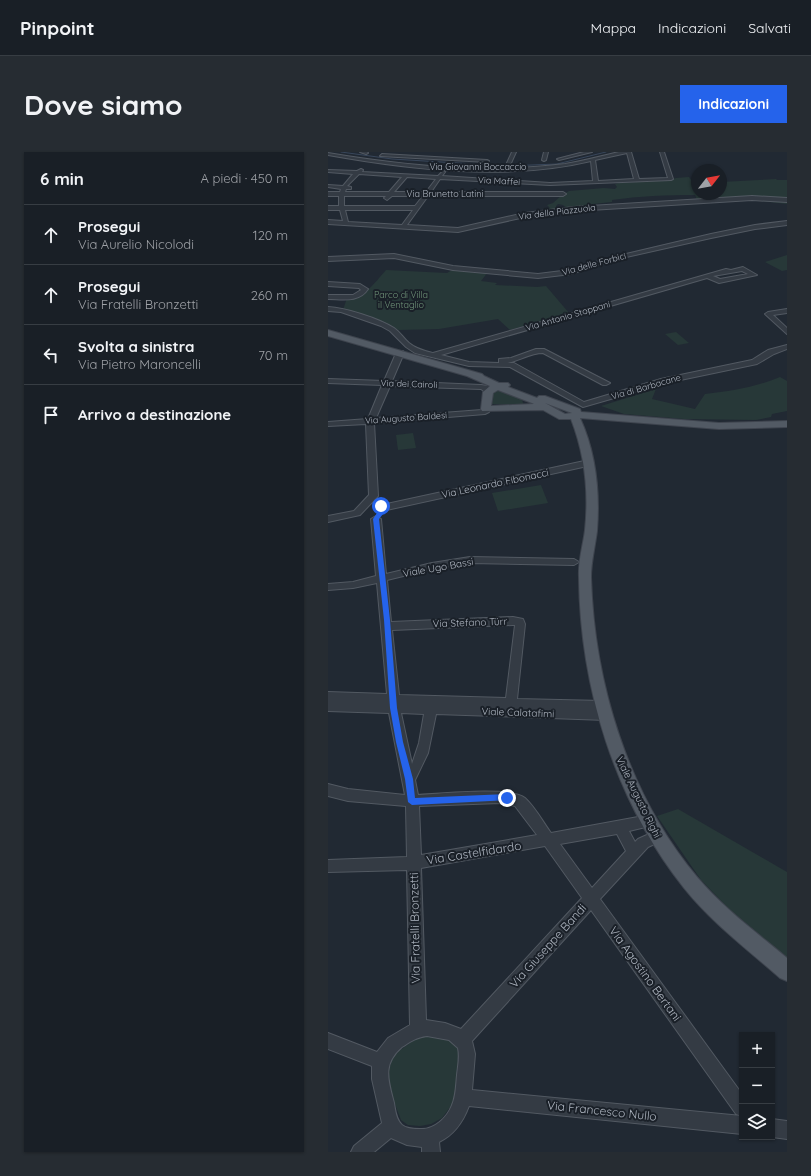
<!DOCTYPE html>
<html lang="it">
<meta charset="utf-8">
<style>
body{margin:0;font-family:Quicksand,sans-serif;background:#262c32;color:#f1f3f6}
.controls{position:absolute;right:12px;bottom:12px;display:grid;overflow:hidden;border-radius:0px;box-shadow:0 1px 3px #0004}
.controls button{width:36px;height:36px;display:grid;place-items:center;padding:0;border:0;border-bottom:1px solid #373d43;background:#191f26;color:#f1f3f6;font:20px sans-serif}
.compass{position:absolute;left:363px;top:12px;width:36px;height:36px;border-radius:50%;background:#191f26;box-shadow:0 1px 3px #0004;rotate:59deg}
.stop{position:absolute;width:12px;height:12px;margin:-9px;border:3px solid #2563eb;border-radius:50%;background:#fff}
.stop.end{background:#2563eb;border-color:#fff;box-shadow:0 1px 4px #0008}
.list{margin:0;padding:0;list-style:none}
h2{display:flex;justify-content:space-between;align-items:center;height:52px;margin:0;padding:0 16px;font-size:17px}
h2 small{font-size:13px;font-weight:400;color:#9fa2a7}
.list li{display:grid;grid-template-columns:26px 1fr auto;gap:12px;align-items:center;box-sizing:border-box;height:60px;padding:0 16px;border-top:1px solid #373d43}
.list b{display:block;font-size:15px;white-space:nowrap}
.list p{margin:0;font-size:13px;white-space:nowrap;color:#9fa2a7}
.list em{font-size:13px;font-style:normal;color:#9fa2a7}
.icon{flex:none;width:22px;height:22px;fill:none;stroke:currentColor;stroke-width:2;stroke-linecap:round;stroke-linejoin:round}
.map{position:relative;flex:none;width:459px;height:1000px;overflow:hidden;border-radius:0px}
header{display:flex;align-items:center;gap:24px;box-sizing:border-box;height:56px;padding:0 20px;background:#191f26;border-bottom:1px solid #373d43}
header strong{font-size:19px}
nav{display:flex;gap:22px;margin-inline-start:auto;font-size:14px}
.intro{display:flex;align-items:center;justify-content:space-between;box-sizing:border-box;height:96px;padding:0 24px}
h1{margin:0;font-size:28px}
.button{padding:10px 18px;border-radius:0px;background:#2563eb;color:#fff;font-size:14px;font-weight:700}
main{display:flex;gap:24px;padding:0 24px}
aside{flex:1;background:#191f26;border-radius:0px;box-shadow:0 1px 3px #0004}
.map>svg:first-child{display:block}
</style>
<header>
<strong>Pinpoint</strong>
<nav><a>Mappa</a><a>Indicazioni</a><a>Salvati</a></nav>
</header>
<div class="intro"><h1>Dove siamo</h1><a class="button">Indicazioni</a></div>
<main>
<aside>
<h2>6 min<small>A piedi · 450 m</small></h2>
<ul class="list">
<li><svg class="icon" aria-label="ahead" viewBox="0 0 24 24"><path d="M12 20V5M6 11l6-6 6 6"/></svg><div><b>Prosegui</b><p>Via Aurelio Nicolodi</p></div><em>120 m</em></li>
<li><svg class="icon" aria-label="ahead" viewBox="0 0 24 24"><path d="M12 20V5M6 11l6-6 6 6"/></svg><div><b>Prosegui</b><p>Via Fratelli Bronzetti</p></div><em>260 m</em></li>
<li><svg class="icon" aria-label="left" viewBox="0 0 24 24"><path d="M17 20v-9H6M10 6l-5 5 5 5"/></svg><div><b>Svolta a sinistra</b><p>Via Pietro Maroncelli</p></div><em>70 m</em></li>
<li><svg class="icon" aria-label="arrive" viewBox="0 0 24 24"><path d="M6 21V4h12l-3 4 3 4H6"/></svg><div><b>Arrivo a destinazione</b></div></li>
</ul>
</aside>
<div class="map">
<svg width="459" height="1000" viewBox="0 0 459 1000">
<rect width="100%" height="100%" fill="#212933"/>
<g fill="#273838">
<path d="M361,25L364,29L369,30V42H393V30L448,27L449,28H459V52L424,48H369L367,43C339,43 311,44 284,48V50L265,52L266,54H263L240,57L235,53L230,52L228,54L229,59L220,60L218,57L222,56L219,53L225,51L234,43L241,39L276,36L287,37L289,35L287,32L291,31L342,28L348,26Z"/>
<polygon points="459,103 459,118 454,119 437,110"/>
<path d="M126,117L160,120L153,129L169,131L167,133L209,135L218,134L241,161L182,178L170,167L111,177L71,178L15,158L19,146C41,141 44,134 58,118L119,121Z"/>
<polygon points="348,180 361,191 350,193 337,182"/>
<path d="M452,225L459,229V259L444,262L443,265L428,268L356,267L296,262L273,254L328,237L324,247L367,257L377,242C404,239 428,235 452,225Z"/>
<polygon points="169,238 193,246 196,253 164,252 162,252 164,240"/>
<polygon points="85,281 88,296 70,298 68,283"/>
<polygon points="213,333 220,351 170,359 164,341"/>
<polygon points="350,657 459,720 459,806 401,757 373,728 329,664"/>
<polygon points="93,883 119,886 128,893 131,902 128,933 125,951 114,966 103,972 92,974 80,973 73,968 65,947 59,926 64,907 71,899"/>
</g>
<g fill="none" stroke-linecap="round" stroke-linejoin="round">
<polyline stroke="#39475b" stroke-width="1" points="13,0 64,7 179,14 229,12 278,0"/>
<defs>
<g id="minor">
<polygon points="32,0 39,0 40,1 38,2"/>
<polygon points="184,0 188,0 183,11 179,11"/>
<polygon points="216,0 220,0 218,8 216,9 214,8"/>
<polygon points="256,0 264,0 231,8 229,7"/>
<path d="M291,0H303L311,27L340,26L332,0H336L345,27L343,28L222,33L112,27L103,40H235L238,42L235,44H100L79,73L130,76L197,61L246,55L424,44L459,46V50L424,48L246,59L197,65L130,80L0,72V68L15,69L12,58H0V54H11V44H0V40H12L13,37L0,35V33L15,34L25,22L0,20V18L29,19L33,17L35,18L34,20L110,24L115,19L117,20L114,24L222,31L265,29L263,9C179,29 84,18 0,3V1C78,14 158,22 237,12C255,9 273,4 291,0ZM299,1L306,27L270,29L267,8ZM31,22L74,25L61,40H17L18,37H23V35L19,34ZM79,25L108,27L98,40H66ZM16,44H58L56,46L59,48L64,44H95L87,54H16ZM17,58H85L74,73L20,70Z"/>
<polygon points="54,2 159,8 161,9 159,10 52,4"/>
<polygon points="459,69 459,73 427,77 383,86 285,108 243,122 210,126 125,118 66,106 0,109 0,105 66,102 125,114 210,122 242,118 281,106 383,82 427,73"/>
<path d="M415,115L429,123L391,131L379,126L113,203L141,210L171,211V207L183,206L208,197H216L282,231L278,233H275L215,201C202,201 191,209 179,211H186L256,250L333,227L424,208L440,198L459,193V197L446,202L429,212L338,231L255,255L182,215L141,214L87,201L78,195L62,179L53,174L13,160L0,159V155C18,156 50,166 66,176C72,180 76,187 81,191C88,197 97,199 105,201L398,117L403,118ZM414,119L420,122L392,127L385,124Z"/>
<path d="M0,130L32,132L40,137C31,151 14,147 0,147V143H25L33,138L31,136L0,134Z"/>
<polygon points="459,157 459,161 445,163 459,176 459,182 437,162 440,160"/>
<polygon points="69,199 75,199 76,201 64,229 153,233 160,234 164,240 160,242 153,237 62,234 48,266 154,258 158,255 162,257 161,260 157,262 46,271 50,344 32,363 0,370 0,364 26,359 41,343 38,272 0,274 0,270 40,267 54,233 0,231 0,227 56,229"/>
<polygon points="261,308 265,311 264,313 54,359 49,356 54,353"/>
<path d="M48,364L53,367L58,422L104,411L142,405L246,407L251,410L246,413L142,411L104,417L59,428L63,470L185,465L195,467L197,472L189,547L275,549L279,551L281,554L279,557L276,558L282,560L284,563L282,566L278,568L108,562L100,601L87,628L90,643C110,642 183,634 197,646C207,655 215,670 223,681L321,663L326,665L328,669L326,673L301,679L307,690L310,687L330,678L335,680L337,684L335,688L320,695L272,747L414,942V964L408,962L263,758L144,889L147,902L144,938L414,964V982L141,954C135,970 126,983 111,990L112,1000H94V995L79,993L63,986L46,1000H23L26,994L54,971L44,927V914L0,897V881L49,900L60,886L82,873L79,718L0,720V708L79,705L78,654L20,649L0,644V632L20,637L77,643L61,561L0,559V540L59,542L49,431L25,436L0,438V432L25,430L48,424L43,367ZM185,473H187L178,546L71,543L64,478ZM73,561L96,562L91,591L84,612ZM172,651L187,654L209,683L93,703L91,654ZM289,682L298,699L264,736L232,692ZM217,694L254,746L133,877L117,871L98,868L93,716ZM99,884L121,888L130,896C132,905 130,914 129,923C128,933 128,944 124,953C119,966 106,978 92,977C86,977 79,977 74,973C68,968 67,957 66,951C60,928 54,912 74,895C82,890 89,885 99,884Z"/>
<polygon points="444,967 459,969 459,987 444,985"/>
</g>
<path id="major" d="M0,178L154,222L156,224L171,231H180L182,233L180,235L209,246L211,244H217L252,257L253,260L391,271L459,269V275L391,277L252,266C268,301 272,341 269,379C267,395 263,410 263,425C266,530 300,643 369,725C395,756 428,780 459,806V829L452,826C419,797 383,770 356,736C287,649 252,535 251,425C250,409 255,394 257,378C261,340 257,303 243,267H231L215,258L154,259L153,257L155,240L162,234L139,224L0,184ZM170,238L204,251L206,252L163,254L165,241ZM217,251L244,261L237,262Z"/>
</defs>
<use href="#minor" stroke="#525962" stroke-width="2"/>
<use href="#major" stroke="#3e444e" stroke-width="2"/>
<use href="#minor" fill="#343b44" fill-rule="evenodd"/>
<use href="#major" fill="#525a64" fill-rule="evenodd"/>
</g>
<polygon fill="#2563eb" points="51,353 56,354 55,362 51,367 62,468 69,556 75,590 85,627 87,646 179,642 183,646 182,648 84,653 80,650 77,627 68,590 62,556 56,468 45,367 49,361"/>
<g text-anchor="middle" stroke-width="4" stroke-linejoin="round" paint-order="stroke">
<g font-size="9" fill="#afb6c1" stroke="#1a2028">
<text x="150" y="18">Via Giovanni Boccaccio</text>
<text transform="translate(171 29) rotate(3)" y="3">Via Maffei</text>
<text x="117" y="45">Via Brunetto Latini</text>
<text transform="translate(229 60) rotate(-7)" y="3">Via della Piazzuola</text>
<text transform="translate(266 112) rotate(-15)" y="3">Via delle Forbici</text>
<text transform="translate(240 164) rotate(-16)" y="3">Via Antonio Stoppani</text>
<text transform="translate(81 232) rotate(2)" y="3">Via dei Cairoli</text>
<text transform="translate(318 235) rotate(-16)" y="3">Via di Barbacane</text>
<text transform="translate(78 266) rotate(-4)" y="3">Via Augusto Baldesi</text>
</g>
<g font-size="9" fill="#709479" stroke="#1a2028">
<text x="73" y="146">Parco di Villa<tspan x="73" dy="10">il Ventaglio</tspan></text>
</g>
<g font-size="10" fill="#afb6c1" stroke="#1a2028">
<text transform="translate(167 331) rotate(-12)" y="4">Via Leonardo Fibonacci</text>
<text transform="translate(110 415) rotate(-10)" y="4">Viale Ugo Bassi</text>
<text transform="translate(142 470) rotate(-2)" y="4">Via Stefano Türr</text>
<text transform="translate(190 560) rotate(2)" y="4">Viale Calatafimi</text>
<text transform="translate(311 645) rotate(64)" y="4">Viale Augusto Righi</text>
</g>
<g font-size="12" fill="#afb6c1" stroke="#1a2028">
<text transform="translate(146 701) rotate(-9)" y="4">Via Castelfidardo</text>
<text transform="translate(87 776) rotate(-91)" y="4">Via Fratelli Bronzetti</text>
<text transform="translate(220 794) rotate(-48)" y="4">Via Giuseppe Bandi</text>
<text transform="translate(317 822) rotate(54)" y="4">Via Agostino Bertani</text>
<text transform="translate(274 959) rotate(6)" y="4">Via Francesco Nullo</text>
</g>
</g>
</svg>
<div class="controls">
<button>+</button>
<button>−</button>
<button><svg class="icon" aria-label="layers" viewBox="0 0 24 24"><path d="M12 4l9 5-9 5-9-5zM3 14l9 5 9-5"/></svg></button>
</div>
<svg class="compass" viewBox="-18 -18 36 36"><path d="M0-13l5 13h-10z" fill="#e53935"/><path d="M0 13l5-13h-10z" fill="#9fa2a7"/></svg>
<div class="stop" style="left:53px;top:354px"></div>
<div class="stop end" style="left:179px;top:646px"></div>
</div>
</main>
